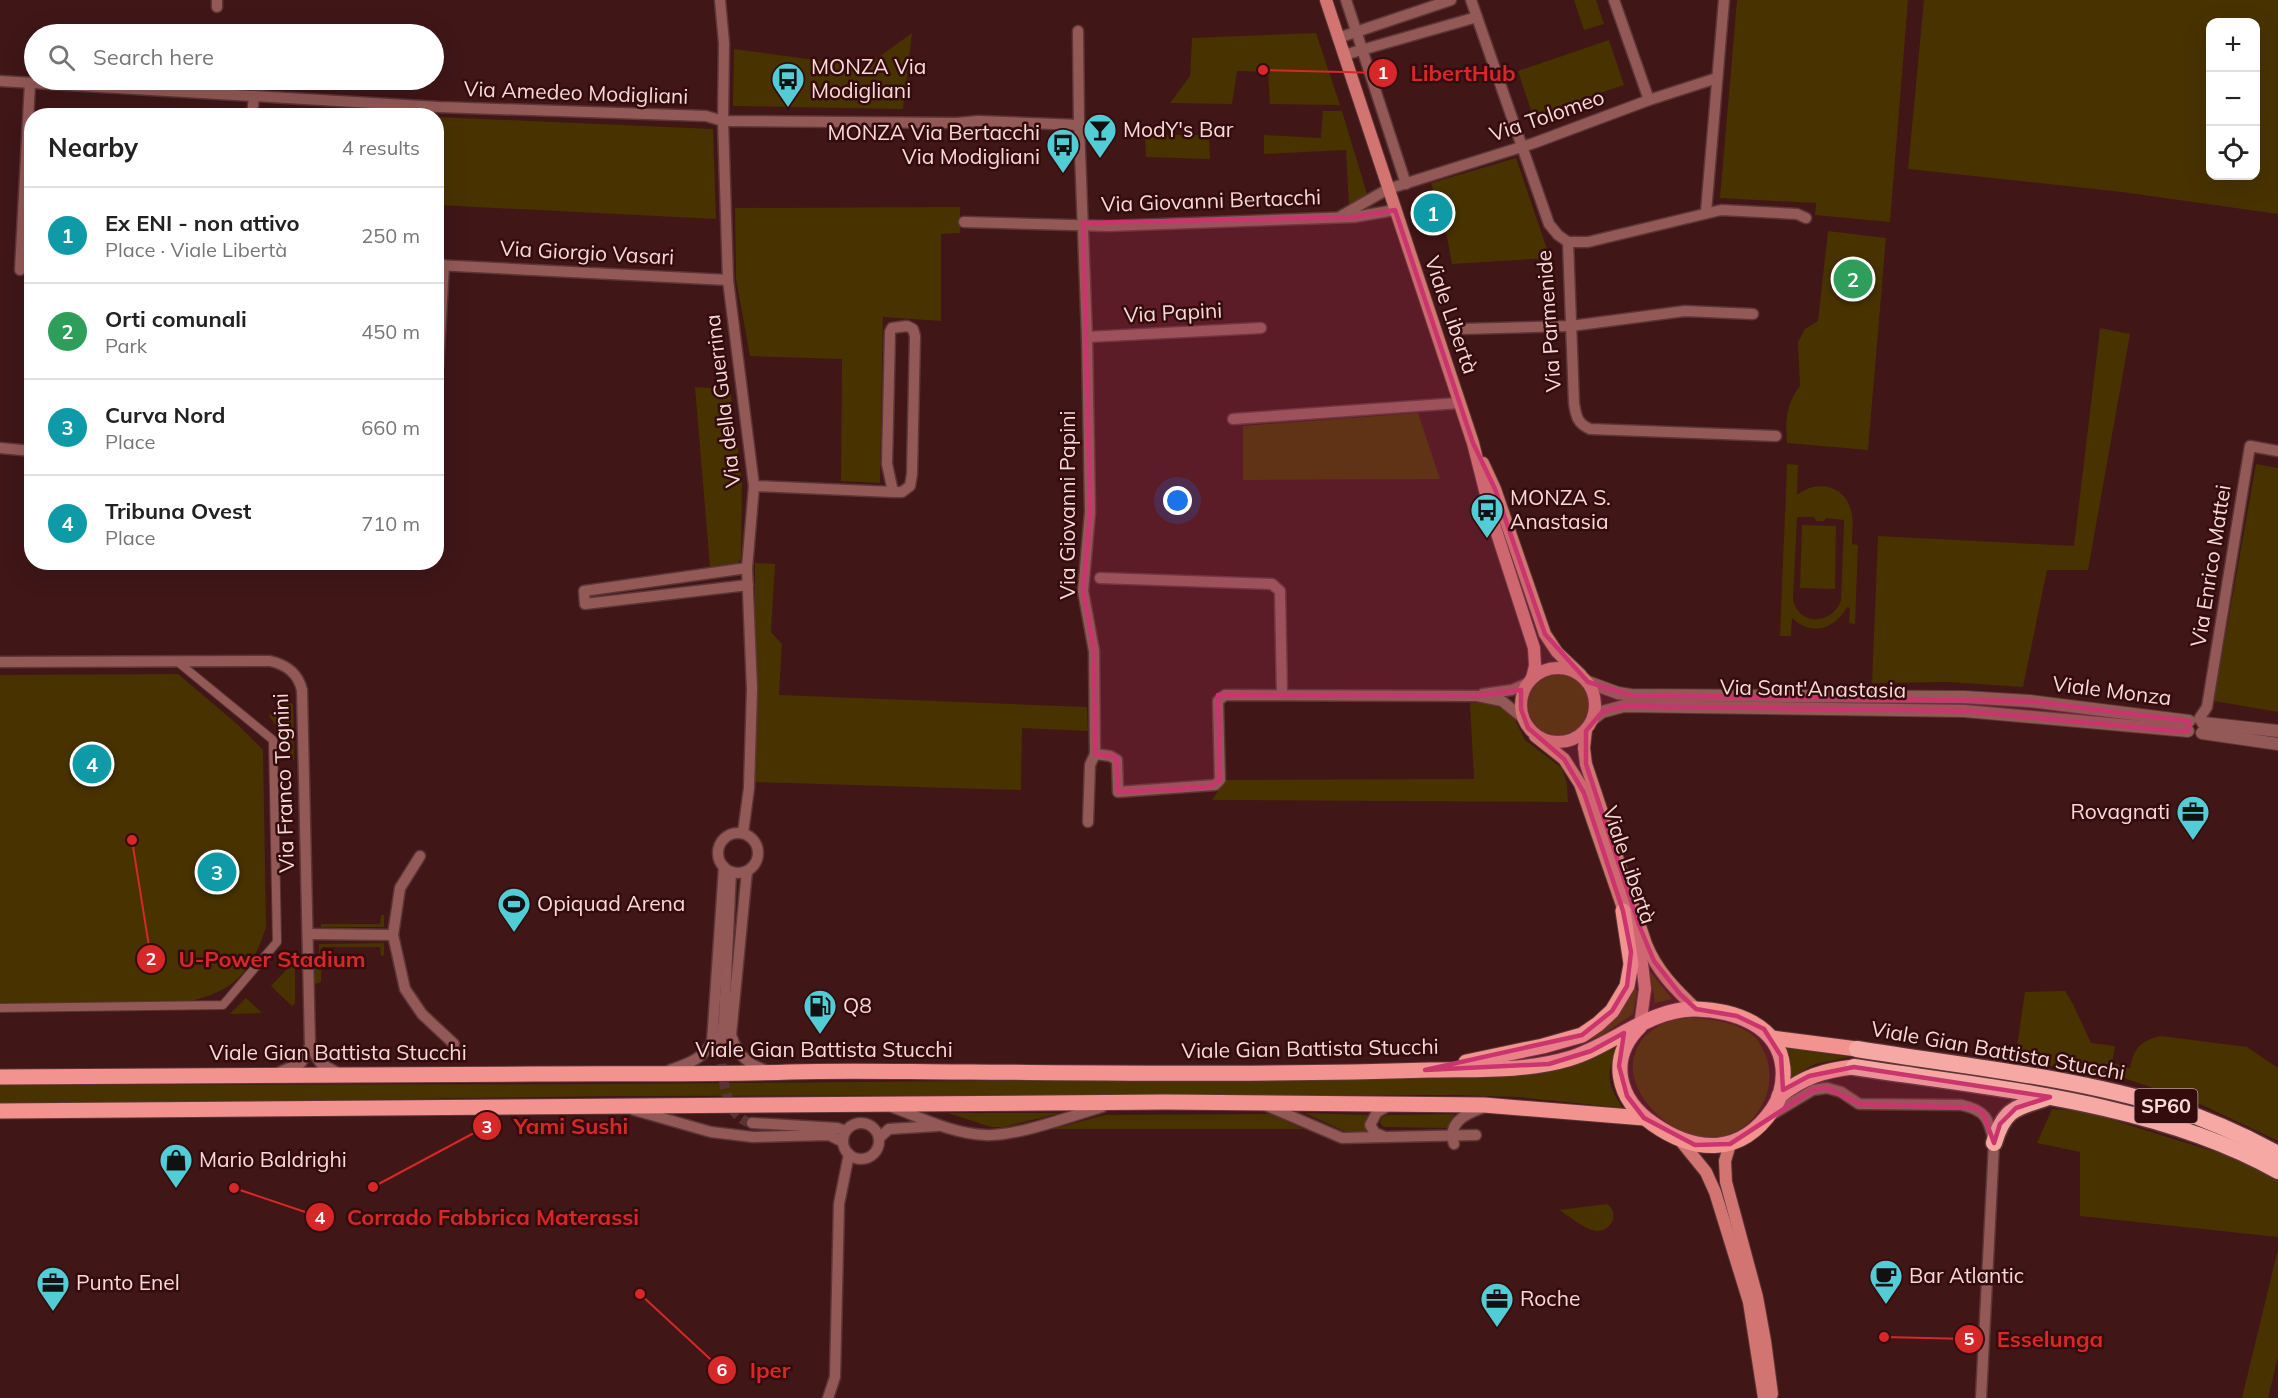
<!DOCTYPE html>
<meta charset="utf-8">
<style>
body{margin:0;font-family:Mulish,sans-serif;background:#f6f6f6;color:#222}
.controls{position:absolute;right:18px;top:18px;display:grid;overflow:hidden;border-radius:12px;box-shadow:0 6px 24px #0002}
.controls button{width:54px;height:54px;display:grid;place-items:center;padding:0;border:0;border-bottom:2px solid #e0e0e0;background:#fff;color:#222;font:30px sans-serif}
.you{position:absolute;left:1178px;top:501px;width:21px;height:21px;margin:-15px;border:4px solid #fff;border-radius:50%;background:#1a73e8;box-shadow:0 0 0 9px #1a73e833}
.badge{display:grid;place-items:center;width:39px;height:39px;border-radius:50%;background:#386e73;color:#fff;font-size:20px;font-weight:700}
.pin{position:absolute;translate:-50% -50%;border:3px solid #fff;box-shadow:0 2px 6px #0006}
.list{margin:0;padding:0;list-style:none}
h2{display:flex;justify-content:space-between;align-items:center;height:78px;margin:0;padding:0 24px;font-size:26px}
h2 small{font-size:20px;font-weight:400;color:#767676}
.list li{display:grid;grid-template-columns:39px 1fr auto;gap:18px;align-items:center;box-sizing:border-box;height:96px;padding:0 24px;border-top:2px solid #e0e0e0}
.list b{display:block;font-size:22px;white-space:nowrap}
.list p{margin:0;font-size:20px;white-space:nowrap;color:#767676}
.list em{font-size:20px;font-style:normal;color:#767676}
.icon{flex:none;width:33px;height:33px;fill:none;stroke:currentColor;stroke-width:2;stroke-linecap:round;stroke-linejoin:round}
.map{position:relative;flex:none;width:2278px;height:1398px;overflow:hidden}
.search{position:absolute;background:#fff;box-shadow:0 6px 24px #0002;left:24px;top:24px;width:420px;height:66px;display:flex;align-items:center;gap:15px;box-sizing:border-box;padding:0 21px;border-radius:33px;color:#767676;font-size:22px}
.panel{position:absolute;background:#fff;box-shadow:0 6px 24px #0002;left:24px;top:108px;width:420px;height:462px;border-radius:24px}
.map>svg:first-child{display:block}
</style>
<div class="map">
<svg width="2278" height="1398" viewBox="0 0 2278 1398">
<rect width="100%" height="100%" fill="#401617"/>
<g fill="#483200" fill-rule="evenodd">
<polygon points="1574,0 1596,0 1604,24 1584,30"/>
<polygon points="1737,0 1908,0 1890,222 1815,215 1816,203 1720,198"/>
<path d="M1924,0H2278V214L2122,192L1908,169ZM2256,22V176H2210V22Z"/>
<polygon points="912,33 903,109 733,106 734,49 865,67"/>
<polygon points="1316,33 1340,105 1270,104 1268,72 1237,71 1232,104 1170,103 1190,76 1192,38"/>
<polygon points="1609,40 1624,85 1533,116 1518,71"/>
<polygon points="1323,111 1342,111 1367,194 1349,206 1346,150 1264,154 1264,135 1321,138"/>
<polygon points="436,117 713,129 716,219 437,205"/>
<polygon points="1145,135 1209,135 1210,159 1146,157"/>
<polygon points="1516,158 1550,258 1452,264 1447,237 1431,183"/>
<polygon points="960,207 960,233 941,234 941,321 883,317 880,483 841,481 842,359 750,356 736,279 735,208"/>
<path d="M1828,231L1886,238L1868,450L1787,443C1785,420 1786,404 1800,386L1798,342L1805,329L1818,321Z"/>
<polygon points="2100,328 2130,334 2088,570 2047,570 2023,687 1948,682 1872,683 1878,536 2074,546"/>
<polygon points="695,387 730,389 742,482 741,559 737,563 710,567"/>
<polygon points="1418,413 1440,479 1243,480 1243,426"/>
<path d="M1787,464L1798,465L1797,495C1815,480 1844,484 1851,510C1854,521 1852,533 1852,544L1858,545L1855,624L1849,623L1850,608L1847,607C1835,629 1812,637 1792,618L1791,636H1780ZM1797,517H1814L1816,521H1824L1826,518L1844,520L1841,601C1831,625 1799,626 1793,600Z"/>
<polygon points="2256,464 2278,468 2278,712 2214,701"/>
<polygon points="1802,525 1836,526 1835,589 1800,588"/>
<polygon points="755,563 775,564 771,632 782,644 779,695 1087,707 1088,731 1022,728 1021,790 755,782"/>
<path d="M178,674L237,724L263,750L266,927C250,977 230,994 179,1003H0V675Z"/>
<circle cx="1558" cy="705" r="30"/>
<polygon points="286,698 293,705 294,761 280,731 269,716"/>
<polygon points="1488,702 1503,706 1514,718 1525,740 1562,768 1567,784 1568,802 1212,800 1225,780 1474,779 1470,703"/>
<polygon points="381,915 384,915 384,927 321,927 321,924 380,924"/>
<polygon points="384,943 384,955 381,956 380,947 322,947 321,982 316,984 313,981 313,972 319,961 319,944"/>
<polygon points="292,964 295,966 295,1003 292,1006 271,986"/>
<polygon points="1649,970 1672,999 1655,1003"/>
<path d="M1634,985L1637,991L1633,1014L1602,1035L1583,1043C1610,1026 1620,1014 1634,985Z"/>
<path d="M2065,991L2073,1004L2091,1043L2115,1046L2112,1063L2130,1068C2134,1048 2141,1040 2161,1036L2247,1047L2278,1068V1141L2200,1104L2124,1078L2015,1060L2025,992Z"/>
<polygon points="246,998 262,1013 230,1014"/>
<path d="M1692,1018C1712,1019 1741,1023 1756,1038C1759,1041 1761,1046 1763,1050C1782,1085 1757,1131 1719,1137C1680,1144 1629,1101 1633,1062C1635,1050 1640,1039 1650,1032C1666,1021 1672,1018 1692,1018Z"/>
<polygon points="1786,1047 1850,1057 1815,1064 1790,1078"/>
<path d="M1616,1048C1607,1075 1606,1083 1623,1108L1518,1097L1454,1095L619,1096L0,1105V1085L619,1084L1455,1077L1531,1074L1580,1062Z"/>
<polygon points="2052,1109 2084,1111 2222,1154 2278,1180 2278,1237 2080,1216 2080,1152 2037,1143"/>
<polygon points="948,1113 1060,1113 1004,1127 991,1127"/>
<polygon points="1305,1113 1368,1115 1365,1122 1368,1133 1344,1131"/>
<polygon points="1270,1114 1303,1129 1052,1129 1105,1115"/>
<polygon points="1455,1114 1447,1128 1384,1127 1380,1123 1382,1117 1387,1115"/>
<path d="M1607,1204C1620,1213 1612,1231 1597,1231C1585,1230 1569,1216 1559,1210Z"/>
<polygon points="2278,1249 2278,1357 2268,1398 2242,1398"/>
</g>
<g fill="none" stroke-linecap="round" stroke-linejoin="round">
<path stroke="#5b3334" stroke-width="10" stroke-dasharray="10 5" stroke-linecap="butt" d="M720,1049C723,1072 723,1118 752,1123"/>
<defs>
<polyline id="pedestrian" points="0,1008 223,1005 277,942 273,740 179,663"/>
<g id="minor">
<polyline points="720,0 724,43 723,121 728,280 754,486 747,568 752,689 749,788 743,833"/>
<polyline points="1346,0 1406,184"/>
<polyline points="1471,0 1549,224 1558,235 1568,242"/>
<polyline points="1614,0 1649,100"/>
<polyline points="217,7 217,0"/>
<polyline points="1078,31 1079,125 1087,337 1090,512 1083,591 1094,651 1095,754 1090,765 1088,822"/>
<polyline points="1338,38 1451,0"/>
<polyline points="1344,55 1477,17"/>
<polyline points="0,81 439,107 706,116 723,121 957,123 978,121 1079,125"/>
<polyline points="252,116 254,96"/>
<polyline points="1706,212 1724,0"/>
<polyline points="1341,216 1388,189 1534,143 1649,100 1717,78"/>
<polyline points="964,222 1108,226 1354,217 1395,210"/>
<path d="M1568,242L1574,403C1576,416 1577,423 1590,429L1776,436"/>
<polyline points="1568,242 1588,242 1721,210 1797,214 1806,218"/>
<polyline points="436,265 728,280"/>
<polyline points="20,270 30,83"/>
<polyline points="1461,329 1571,326 1685,311 1753,314"/>
<polyline points="1087,337 1261,328"/>
<polyline points="438,367 444,265"/>
<polyline points="1233,419 1459,403"/>
<polyline points="0,448 32,451"/>
<polyline points="754,486 893,492 902,492 910,486 912,474 915,336 913,329 907,326 892,328 890,332 887,464 893,492"/>
<polyline points="747,568 584,591 585,604 748,585"/>
<polyline points="1100,578 1272,584 1280,591 1282,695"/>
<path d="M0,662L270,661C287,665 298,673 302,690L310,1046L321,1064L338,1073"/>
<polyline points="1483,694 1512,690 1528,683"/>
<polyline points="2199,719 2207,707 2250,446 2278,451"/>
<polyline points="1095,754 1110,756 1117,760 1118,792 1215,785 1220,780 1218,701 1225,695 1477,696 1502,701 1523,718"/>
<circle cx="738" cy="853" r="20"/>
<polyline points="420,856 400,888 393,935 405,989 422,1014 454,1044"/>
<path d="M747,871L731,1035C737,1054 747,1064 765,1070"/>
<polyline points="308,934 393,935"/>
<polyline points="720,1049 724,1020 731,872"/>
<path d="M670,1070C687,1064 703,1059 712,1042L724,867"/>
<polyline points="280,1072 301,1063 310,1046"/>
<polyline points="1265,1105 1342,1138 1476,1135"/>
<path d="M892,1107C922,1118 953,1134 985,1135C1015,1137 1071,1116 1102,1107"/>
<polyline points="634,1110 711,1132 753,1137 829,1135 843,1142"/>
<path d="M1771,1115L1813,1090L1827,1088L1841,1092L1859,1104L1961,1105C1986,1110 1989,1119 1994,1143L1981,1398"/>
<polyline points="752,1123 837,1128 846,1131"/>
<circle cx="861" cy="1141" r="18"/>
<polyline points="1385,1137 1375,1133 1370,1125 1377,1112 1388,1106"/>
<polyline points="879,1138 889,1129 938,1126"/>
<path d="M1454,1144C1447,1123 1465,1114 1482,1108"/>
<polyline points="828,1398 835,1377 839,1204 849,1154"/>
</g>
<g id="tertiary">
<polyline points="1588,682 1618,693 1631,695 1964,697 2030,701 2189,721"/>
<polyline points="1593,719 1602,712 1624,706 1964,711 2188,731"/>
<polyline points="2203,723 2278,731"/>
<polyline points="2202,733 2278,744"/>
</g>
<g id="secondary">
<polyline points="1326,0 1473,443 1492,518 1534,648 1535,666 1532,678"/>
<polyline points="1483,463 1495,489 1545,634 1557,652 1581,675"/>
<circle cx="1558" cy="705" r="37"/>
<path d="M1586,730L1584,748L1586,764L1646,944C1657,971 1675,989 1696,1009"/>
<polyline points="1535,736 1564,759 1580,784 1642,963 1645,989 1640,1026"/>
<polyline points="1680,1140 1706,1172 1715,1192 1749,1302 1764,1398"/>
<polyline points="1730,1144 1725,1161 1726,1182 1757,1297 1765,1341 1772,1394"/>
</g>
<g id="primary">
<polyline points="1772,1038 1857,1049"/>
<polyline points="1466,1062 1543,1046 1582,1035 1598,1024 1612,1011 1627,986 1631,964 1623,911"/>
<path d="M0,1077C178,1076 356,1075 534,1074C619,1073 704,1075 790,1072C850,1070 911,1072 971,1072C1124,1073 1277,1075 1430,1070C1475,1069 1524,1072 1568,1059C1611,1047 1650,1008 1695,1009C1733,1010 1779,1024 1783,1068C1784,1082 1781,1097 1773,1109C1741,1156 1696,1154 1653,1124C1617,1099 1607,1058 1640,1026"/>
<path d="M1779,1096C1803,1077 1824,1070 1854,1067"/>
<polyline points="0,1111 1166,1102 1484,1105 1644,1118"/>
</g>
<g id="trunk">
<path d="M1857,1049C1960,1066 2070,1076 2170,1107C2207,1119 2243,1135 2278,1154"/>
<path d="M1854,1067C1991,1088 2156,1102 2278,1171"/>
<path d="M1994,1143C2004,1109 2015,1108 2046,1098"/>
</g>
</defs>
<use href="#pedestrian" stroke="#5d3536" stroke-width="10"/>
<use href="#minor" stroke="#5d3536" stroke-width="13"/>
<use href="#tertiary" stroke="#5d3536" stroke-width="14"/>
<use href="#secondary" stroke="#5d3536" stroke-width="14"/>
<use href="#primary" stroke="#5d3536" stroke-width="17"/>
<use href="#trunk" stroke="#5d3536" stroke-width="19"/>
<use href="#pedestrian" stroke="#935957" stroke-width="8"/>
<use href="#minor" stroke="#935957" stroke-width="10"/>
<use href="#tertiary" stroke="#935957" stroke-width="12"/>
<use href="#secondary" stroke="#d17472" stroke-width="12"/>
<use href="#primary" stroke="#f39390" stroke-width="15"/>
<use href="#trunk" stroke="#f5a8a4" stroke-width="16"/>
</g>
<path fill="#ca356e" fill-opacity="0.2" stroke="#ca356e" stroke-width="4.5" stroke-linejoin="round" d="M1395,210L1473,443L1495,489L1545,634L1588,682L1631,695L2030,701L2189,721L2188,731H2175L1964,711L1624,706L1602,712L1586,731V764L1639,925L1654,961L1680,994L1696,1009L1737,1016L1764,1029L1781,1056L1783,1090L1809,1076L1854,1067L2050,1097L2016,1108L2000,1124L1994,1143L1983,1113L1975,1108L1859,1104L1827,1088L1813,1090L1730,1144L1695,1145L1644,1118L1627,1096L1619,1066L1624,1033L1591,1051L1549,1064L1425,1070L1582,1035L1612,1011L1627,986L1631,952L1623,911L1584,793L1564,759L1528,728L1521,709V690L1477,696L1218,695L1220,780L1209,787L1118,792L1116,757L1095,754L1094,651L1083,591L1090,512L1083,223L1354,217Z"/>
<defs>
<symbol id="bus-pin" viewBox="-11 -11 22 30"><path d="M0 17L-7.5 6A9.5 9.5 0 1 1 7.5 6Z" fill="#52ccd5" stroke="#350c0d"/><path d="M-5-6H5V4H4V6H2V4H-2V6H-4V4H-5ZM-3.5-4V0h7V-4ZM-3.5 1.2v1.5H-2V1.2ZM2 1.2v1.5H3.5V1.2Z" fill="#111"/></symbol>
<symbol id="bar-pin" viewBox="-11 -11 22 30"><path d="M0 17L-7.5 6A9.5 9.5 0 1 1 7.5 6Z" fill="#52ccd5" stroke="#350c0d"/><path d="M-6-5H6L.8 .8V4.5H3.5V6h-7V4.5H-.8V.8Z" fill="#111"/></symbol>
<symbol id="office-pin" viewBox="-11 -11 22 30"><path d="M0 17L-7.5 6A9.5 9.5 0 1 1 7.5 6Z" fill="#52ccd5" stroke="#350c0d"/><path d="M-6-3h4V-5.5h4V-3h4V5H-6ZM-1-4.5V-3h2v-1.5ZM-6 0V1H6V0Z" fill="#111"/></symbol>
<symbol id="stadium-pin" viewBox="-11 -11 22 30"><path d="M0 17L-7.5 6A9.5 9.5 0 1 1 7.5 6Z" fill="#52ccd5" stroke="#350c0d"/><path d="M0-5a6.5 5 0 1 0 0 10a6.5 5 0 1 0 0-10ZM-3.5-1.8h7v3.6h-7Z" fill="#111"/></symbol>
<symbol id="fuel-pin" viewBox="-11 -11 22 30"><path d="M0 17L-7.5 6A9.5 9.5 0 1 1 7.5 6Z" fill="#52ccd5" stroke="#350c0d"/><path d="M-5.5-6h7V0h2V4h1.3V-2.5L3-4.5l.8-.8L6-3V5H2.5V1h-1V6h-7ZM-4.2-4.7v3.2H.2V-4.7Z" fill="#111"/></symbol>
<symbol id="shop-pin" viewBox="-11 -11 22 30"><path d="M0 17L-7.5 6A9.5 9.5 0 1 1 7.5 6Z" fill="#52ccd5" stroke="#350c0d"/><path d="M-5-2.5h2.3a2.7 3.5 0 0 1 5.4 0H5L5.5 6h-11ZM-1.5-2.5h3a1.5 2.3 0 0 0-3 0Z" fill="#111"/></symbol>
<symbol id="cafe-pin" viewBox="-11 -11 22 30"><path d="M0 17L-7.5 6A9.5 9.5 0 1 1 7.5 6Z" fill="#52ccd5" stroke="#350c0d"/><path d="M-5.5-4.5H6V0H3Q3 3.5 0 3.5H-2.5Q-5.5 3.5-5.5 0ZM3-3.2v2h1.7v-2ZM-6 4.5H4V6H-6Z" fill="#111"/></symbol>
</defs>
<g fill-rule="evenodd">
<use href="#bus-pin" x="769" y="60" width="38" height="52"/>
<use href="#bar-pin" x="1081" y="111" width="38" height="52"/>
<use href="#bus-pin" x="1044" y="126" width="38" height="52"/>
<use href="#bus-pin" x="1468" y="491" width="38" height="52"/>
<use href="#office-pin" x="2174" y="793" width="38" height="52"/>
<use href="#stadium-pin" x="495" y="885" width="38" height="52"/>
<use href="#fuel-pin" x="801" y="987" width="38" height="52"/>
<use href="#shop-pin" x="157" y="1141" width="38" height="52"/>
<use href="#cafe-pin" x="1867" y="1257" width="38" height="52"/>
<use href="#office-pin" x="34" y="1264" width="38" height="52"/>
<use href="#office-pin" x="1478" y="1280" width="38" height="52"/>
</g>
<g text-anchor="middle" stroke-width="5" stroke-linejoin="round" paint-order="stroke">
<rect fill="#350c0d" stroke="#bd9c9a" stroke-width="1.5" x="2134.5" y="1089" width="63" height="34" rx="4.5"/>
<g font-size="20" font-weight="bold" fill="#f7d9d7">
<text x="2166" y="1113">SP60</text>
</g>
<g font-size="21" fill="#f7d9d7" stroke="#350c0d" text-anchor="start">
<text x="811" y="74">MONZA Via<tspan x="811" dy="24">Modigliani</tspan></text>
<text x="1123" y="137">ModY's Bar</text>
<text x="1040" y="140" text-anchor="end">MONZA Via Bertacchi<tspan x="1040" dy="24">Via Modigliani</tspan></text>
<text x="1510" y="505">MONZA S.<tspan x="1510" dy="24">Anastasia</tspan></text>
<text x="2170" y="819" text-anchor="end">Rovagnati</text>
<text x="537" y="911">Opiquad Arena</text>
<text x="843" y="1013">Q8</text>
<text x="199" y="1167">Mario Baldrighi</text>
<text x="1909" y="1283">Bar Atlantic</text>
<text x="76" y="1290">Punto Enel</text>
<text x="1520" y="1306">Roche</text>
</g>
<g font-size="21" fill="#f7d9d7" stroke="#350c0d">
<text transform="translate(576 93) rotate(2)" y="7">Via Amedeo Modigliani</text>
<text transform="translate(1547 116) rotate(-19)" y="7">Via Tolomeo</text>
<text transform="translate(1211 201) rotate(-2)" y="7">Via Giovanni Bertacchi</text>
<text transform="translate(587 253) rotate(3)" y="7">Via Giorgio Vasari</text>
<text transform="translate(1173 313) rotate(-3)" y="7">Via Papini</text>
<text transform="translate(1451 315) rotate(71)" y="7">Viale Libertà</text>
<text transform="translate(1549 321) rotate(-94)" y="7">Via Parmenide</text>
<text transform="translate(723 401) rotate(-97)" y="7">Via della Guerrina</text>
<text transform="translate(1068 505) rotate(-90)" y="7">Via Giovanni Papini</text>
<text transform="translate(2211 566) rotate(-81)" y="7">Via Enrico Mattei</text>
<text transform="translate(1813 689) rotate(1)" y="7">Via Sant'Anastasia</text>
<text transform="translate(2112 691) rotate(7)" y="7">Viale Monza</text>
<text transform="translate(284 783) rotate(-92)" y="7">Via Franco Tognini</text>
<text transform="translate(1629 865) rotate(71)" y="7">Viale Libertà</text>
<text transform="translate(1310 1049) rotate(-1)" y="7">Viale Gian Battista Stucchi</text>
<text x="824" y="1057">Viale Gian Battista Stucchi</text>
<text transform="translate(1998 1051) rotate(10)" y="7">Viale Gian Battista Stucchi</text>
<text x="338" y="1060">Viale Gian Battista Stucchi</text>
</g>
</g>
<path fill="none" stroke="#d62828" stroke-width="2" d="M1263 70L1383 73M132 840L151 959M373 1187L487 1126M234 1188L320 1217M1884 1337L1969 1339M640 1294L722 1370"/>
<g fill="#d62828" stroke="#350c0d" stroke-width="2">
<circle cx="1263" cy="70" r="6"/>
<circle cx="132" cy="840" r="6"/>
<circle cx="373" cy="1187" r="6"/>
<circle cx="234" cy="1188" r="6"/>
<circle cx="1884" cy="1337" r="6"/>
<circle cx="640" cy="1294" r="6"/>
<circle cx="1383" cy="73" r="15"/>
<circle cx="151" cy="959" r="15"/>
<circle cx="487" cy="1126" r="15"/>
<circle cx="320" cy="1217" r="15"/>
<circle cx="1969" cy="1339" r="15"/>
<circle cx="722" cy="1370" r="15"/>
</g>
<g font-size="18" text-anchor="middle" font-weight="bold" fill="#fff">
<text x="1383" y="79">1</text>
<text x="151" y="965">2</text>
<text x="487" y="1133">3</text>
<text x="320" y="1224">4</text>
<text x="1969" y="1345">5</text>
<text x="722" y="1376">6</text>
</g>
<g font-size="22" text-anchor="middle" font-weight="bold" fill="#d62828" stroke="#350c0d" stroke-width="5" stroke-linejoin="round" paint-order="stroke">
<text x="1463" y="81">LibertHub</text>
<text x="272" y="967">U-Power Stadium</text>
<text x="571" y="1134">Yami Sushi</text>
<text x="493" y="1225">Corrado Fabbrica Materassi</text>
<text x="2050" y="1347">Esselunga</text>
<text x="770" y="1378">Iper</text>
</g>
</svg>
<div class="controls">
<button>+</button>
<button>−</button>
<button><svg class="icon" aria-label="locate" viewBox="0 0 24 24"><circle cx="12" cy="12" r="6"/><path d="M12 2v4M12 18v4M2 12h4M18 12h4"/></svg></button>
</div>
<div class="you"></div>
<div class="pin badge" style="left:1433px;top:213px;background:#0f9aa8">1</div>
<div class="pin badge" style="left:1853px;top:279px;background:#2e9e5b">2</div>
<div class="pin badge" style="left:217px;top:872px;background:#0f9aa8">3</div>
<div class="pin badge" style="left:92px;top:764px;background:#0f9aa8">4</div>
<div class="search"><svg class="icon" aria-label="search" viewBox="0 0 24 24"><circle cx="10" cy="10" r="6"/><path d="M15 15l6 6"/></svg>Search here</div>
<section class="panel">
<h2>Nearby<small>4 results</small></h2>
<ul class="list">
<li><span class="badge" style="background:#0f9aa8">1</span><div><b>Ex ENI - non attivo</b><p>Place · Viale Libertà</p></div><em>250 m</em></li>
<li><span class="badge" style="background:#2e9e5b">2</span><div><b>Orti comunali</b><p>Park</p></div><em>450 m</em></li>
<li><span class="badge" style="background:#0f9aa8">3</span><div><b>Curva Nord</b><p>Place</p></div><em>660 m</em></li>
<li><span class="badge" style="background:#0f9aa8">4</span><div><b>Tribuna Ovest</b><p>Place</p></div><em>710 m</em></li>
</ul>
</section>
</div>
